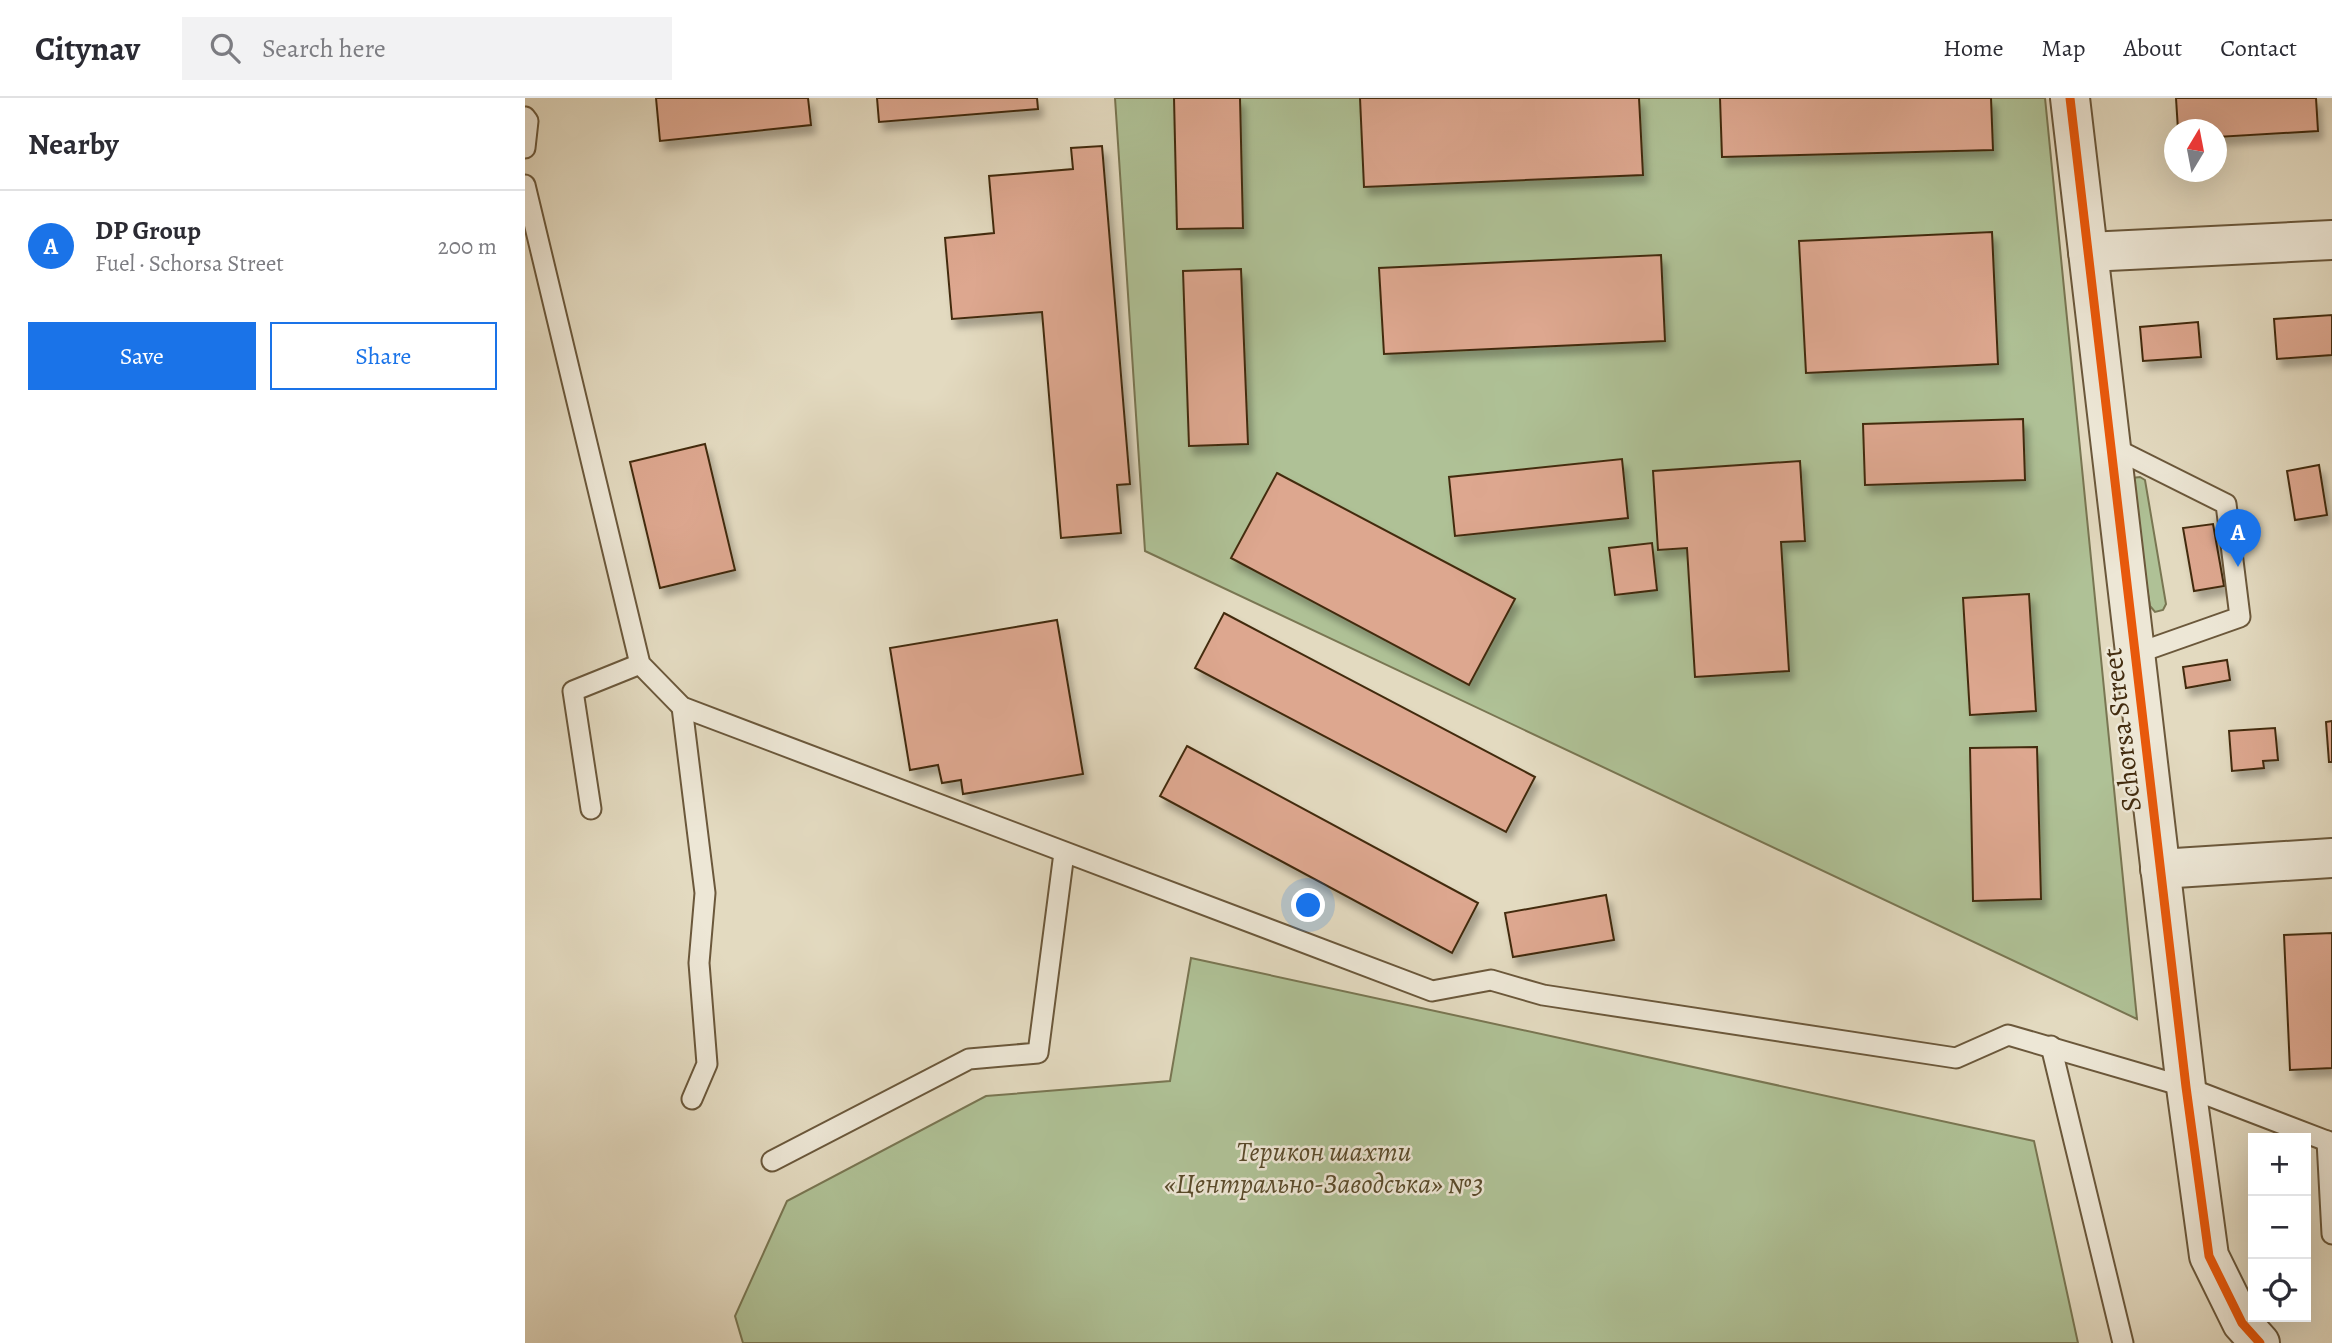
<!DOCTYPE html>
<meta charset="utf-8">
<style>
body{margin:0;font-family:Alegreya,serif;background:#f2f2f3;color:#2b2b33}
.controls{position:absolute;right:21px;bottom:21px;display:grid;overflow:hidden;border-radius:0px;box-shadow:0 7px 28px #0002}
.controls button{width:63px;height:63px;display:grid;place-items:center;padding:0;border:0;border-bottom:2px solid #e1e1e2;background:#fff;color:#2b2b33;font:35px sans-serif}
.compass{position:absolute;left:1639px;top:21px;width:63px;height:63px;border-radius:50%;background:#fff;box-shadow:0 7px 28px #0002;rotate:10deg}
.you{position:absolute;left:784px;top:808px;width:24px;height:24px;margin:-18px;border:5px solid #fff;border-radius:50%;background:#1a73e8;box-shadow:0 0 0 10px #1a73e833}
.badge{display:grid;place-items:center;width:46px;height:46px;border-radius:50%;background:#1a73e8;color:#fff;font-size:23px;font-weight:700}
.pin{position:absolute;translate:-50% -58px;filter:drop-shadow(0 2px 4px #0008)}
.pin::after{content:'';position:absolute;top:37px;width:24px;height:21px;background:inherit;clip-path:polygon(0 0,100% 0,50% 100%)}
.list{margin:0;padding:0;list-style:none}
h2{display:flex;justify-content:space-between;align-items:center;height:91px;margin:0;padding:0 28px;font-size:30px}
h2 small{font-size:23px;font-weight:400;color:#7c7c81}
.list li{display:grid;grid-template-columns:46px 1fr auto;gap:21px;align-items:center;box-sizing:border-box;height:112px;padding:0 28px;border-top:2px solid #e1e1e2}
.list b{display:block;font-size:26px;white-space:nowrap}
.list p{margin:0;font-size:23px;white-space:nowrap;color:#7c7c81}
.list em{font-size:23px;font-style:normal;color:#7c7c81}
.actions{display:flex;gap:14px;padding:21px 28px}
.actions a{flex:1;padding:16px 0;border:2px solid #1a73e8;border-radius:0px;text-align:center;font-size:24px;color:#1a73e8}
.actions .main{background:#1a73e8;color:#fff}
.icon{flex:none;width:38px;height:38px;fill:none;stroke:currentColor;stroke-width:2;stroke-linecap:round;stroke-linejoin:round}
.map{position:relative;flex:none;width:1807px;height:1245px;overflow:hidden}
header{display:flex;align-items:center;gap:42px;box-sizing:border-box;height:98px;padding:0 35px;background:#fff;border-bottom:2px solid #e1e1e2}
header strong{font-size:33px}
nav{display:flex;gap:38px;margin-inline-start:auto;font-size:24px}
.search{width:490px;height:63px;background:#f2f2f3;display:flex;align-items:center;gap:18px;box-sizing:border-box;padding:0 24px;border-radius:0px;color:#7c7c81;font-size:26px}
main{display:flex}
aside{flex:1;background:#fff}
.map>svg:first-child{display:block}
</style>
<header>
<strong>Citynav</strong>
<div class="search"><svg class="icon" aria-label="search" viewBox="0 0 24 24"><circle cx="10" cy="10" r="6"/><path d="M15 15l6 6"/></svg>Search here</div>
<nav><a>Home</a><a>Map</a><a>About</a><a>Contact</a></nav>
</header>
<main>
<aside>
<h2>Nearby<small></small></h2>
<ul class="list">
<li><span class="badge">A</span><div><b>DP Group</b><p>Fuel · Schorsa Street</p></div><em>200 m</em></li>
</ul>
<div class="actions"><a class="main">Save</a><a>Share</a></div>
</aside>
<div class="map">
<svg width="1807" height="1245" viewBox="0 0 1807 1245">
<defs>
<filter id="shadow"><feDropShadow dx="4.5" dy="8" stdDeviation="3.5" flood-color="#0004"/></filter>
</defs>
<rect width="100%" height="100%" fill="#e3dac0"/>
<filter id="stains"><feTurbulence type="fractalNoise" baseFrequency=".00286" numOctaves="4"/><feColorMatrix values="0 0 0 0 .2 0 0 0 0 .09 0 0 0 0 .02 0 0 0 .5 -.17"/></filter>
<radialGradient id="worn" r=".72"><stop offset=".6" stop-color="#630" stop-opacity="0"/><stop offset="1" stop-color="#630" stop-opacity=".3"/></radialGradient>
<g fill="#afc196" stroke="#797652" stroke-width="2">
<polygon points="590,0 1520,0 1612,921 620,453"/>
<polygon points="1615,379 1620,382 1641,506 1638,512 1630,514 1625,508 1604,385 1607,380"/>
<polygon points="666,860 1509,1043 1553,1245 218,1245 210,1218 262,1103 461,998 645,983"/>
</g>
<g fill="#dda78f" stroke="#432c0f" stroke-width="2" filter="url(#shadow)">
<polygon points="131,0 283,0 286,27 135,43"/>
<polygon points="352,0 512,0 513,11 354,24"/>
<polygon points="649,0 715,0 718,130 652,131"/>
<polygon points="835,0 1114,0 1118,77 839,89"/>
<polygon points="1195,0 1466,0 1468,52 1197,59"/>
<polygon points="1651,0 1791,0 1793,33 1692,39 1692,32 1653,32"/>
<polygon points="577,48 605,386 592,387 596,435 536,440 517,214 427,221 420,140 469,135 464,78 548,71 546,50"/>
<polygon points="1467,134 1473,266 1281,275 1274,143"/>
<polygon points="1136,157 1140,243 859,256 854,170"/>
<polygon points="716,171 723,346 664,348 658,173"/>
<polygon points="1807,217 1807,257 1752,261 1749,221"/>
<polygon points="1673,224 1676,259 1618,263 1615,229"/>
<polygon points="1498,321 1500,382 1340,387 1338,326"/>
<polygon points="180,346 210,472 135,490 105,364"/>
<polygon points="1097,361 1103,420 930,438 924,379"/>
<polygon points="1275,363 1280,443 1256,444 1264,573 1170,579 1162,450 1133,452 1128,373"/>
<polygon points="1794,367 1802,417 1770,422 1762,373"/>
<polygon points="752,375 990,501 944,587 706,460"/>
<polygon points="1688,426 1699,488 1669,493 1658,430"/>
<polygon points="1127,445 1132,492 1090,497 1084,450"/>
<polygon points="1504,496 1511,613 1445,617 1438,500"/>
<polygon points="699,515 1010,679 981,734 670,570"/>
<polygon points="532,522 558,676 438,696 436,682 417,685 413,667 385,672 365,550"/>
<polygon points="1702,562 1705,582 1661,590 1658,569"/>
<polygon points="1807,623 1807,664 1804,664 1801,624"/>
<polygon points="1750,630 1753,662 1738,663 1739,670 1707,673 1704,633"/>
<polygon points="662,648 953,805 927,855 635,698"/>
<polygon points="1512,649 1516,801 1448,803 1445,650"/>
<polygon points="1081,797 1089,842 988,859 980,815"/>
<polygon points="1807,835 1807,970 1765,972 1759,837"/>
</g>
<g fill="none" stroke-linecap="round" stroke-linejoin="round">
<defs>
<g id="service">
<polyline points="0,19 3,23 0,50"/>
<polyline points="0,87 115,566 157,609 907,893 966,882 1018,897 1431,960 1483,937 1661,989 1807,1045"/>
<polyline points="1585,348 1701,406 1715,519 1610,556"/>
<polyline points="157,609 180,795 174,865 182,966 167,1001"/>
<polyline points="66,711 48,593 115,566"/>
<polyline points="1526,948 1598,1245"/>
<polyline points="1802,1043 1807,1136"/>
<polyline points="247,1063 444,961 513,955 539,755"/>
</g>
<g id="minor">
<polyline points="1563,154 1807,142"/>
<polyline points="1635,771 1807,760"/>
</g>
<polyline id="tertiary" points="1545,0 1661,989 1684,1158 1717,1225 1735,1245"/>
</defs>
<use href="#service" stroke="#6b583b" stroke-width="23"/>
<use href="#minor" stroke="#6b583b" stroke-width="42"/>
<use href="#tertiary" stroke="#6b583b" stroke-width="42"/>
<use href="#service" stroke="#ede7d6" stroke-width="19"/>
<use href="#minor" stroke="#ede7d6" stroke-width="38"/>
<use href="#tertiary" stroke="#ede7d6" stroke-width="38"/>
<defs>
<polyline id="cycleway" points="1545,0 1661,989 1684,1158 1717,1225 1735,1245"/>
</defs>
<use href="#cycleway" stroke="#ede7d6" stroke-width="13"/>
<use href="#cycleway" stroke="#e8590c" stroke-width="9"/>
</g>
<g text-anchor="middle" stroke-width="5" stroke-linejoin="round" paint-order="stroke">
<g font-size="28" fill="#432c0f" stroke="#ede7d6">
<text transform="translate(1596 632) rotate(-97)" y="10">Schorsa Street</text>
</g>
<g font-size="28" font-style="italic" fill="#594a2a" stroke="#ede7d6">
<text x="799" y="1063">Терикон шахти<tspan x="799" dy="32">«Центрально-Заводська» №3</tspan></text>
</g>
</g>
<rect width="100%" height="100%" filter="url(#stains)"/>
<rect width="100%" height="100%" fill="url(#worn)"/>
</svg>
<div class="controls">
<button>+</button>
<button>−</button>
<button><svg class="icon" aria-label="locate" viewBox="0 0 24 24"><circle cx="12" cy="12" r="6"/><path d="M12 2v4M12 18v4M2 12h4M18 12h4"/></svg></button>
</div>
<svg class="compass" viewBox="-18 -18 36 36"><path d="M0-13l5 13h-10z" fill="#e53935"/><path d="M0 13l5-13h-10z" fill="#7c7c81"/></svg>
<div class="you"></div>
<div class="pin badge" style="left:1713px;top:469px">A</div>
</div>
</main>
